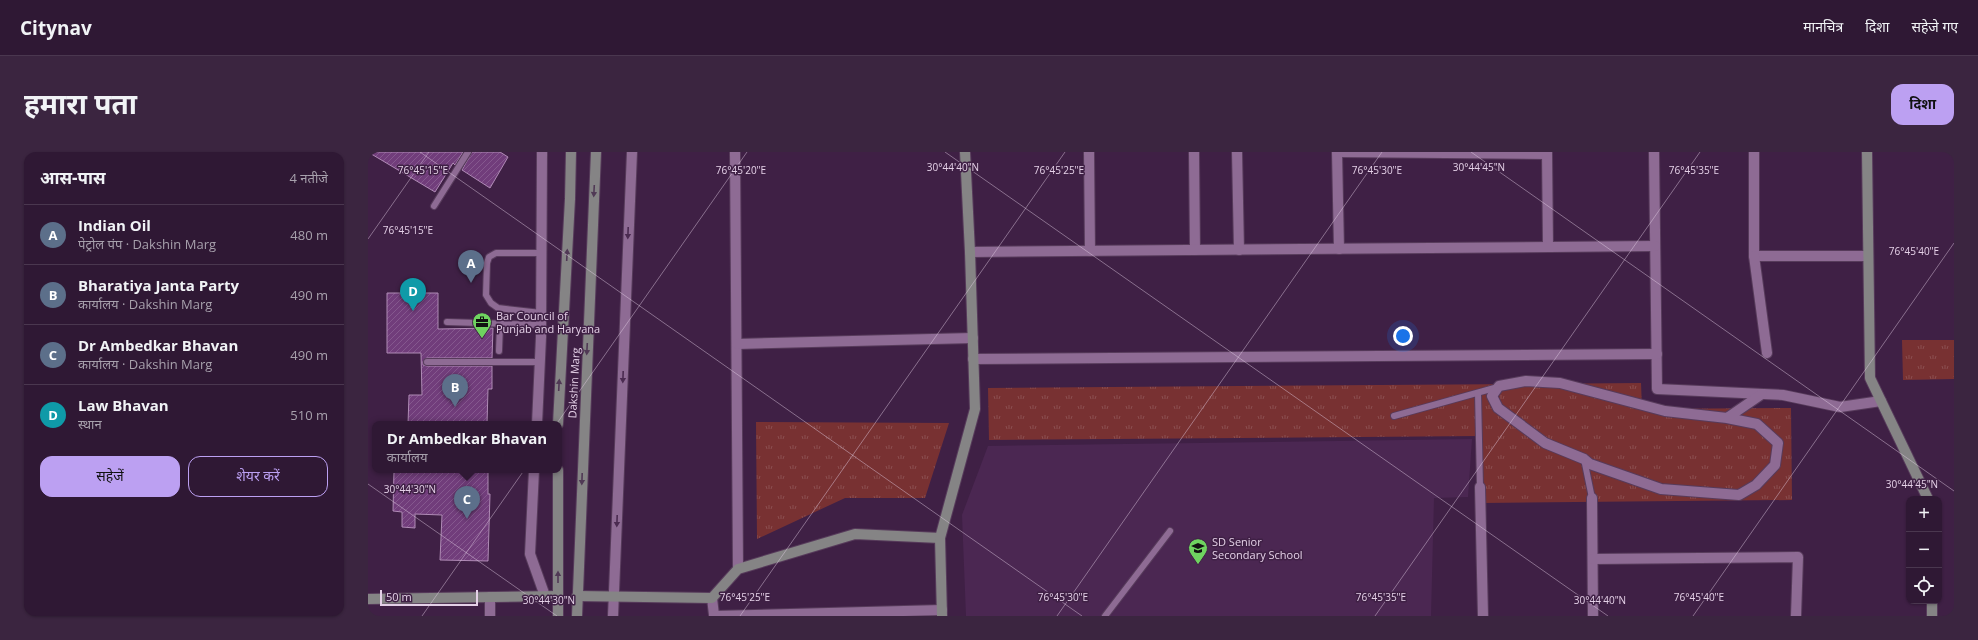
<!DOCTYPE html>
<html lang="hi">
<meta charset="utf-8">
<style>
body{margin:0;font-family:"Open Sans","Noto Sans Devanagari",sans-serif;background:#3b2540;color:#f1f3f6}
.controls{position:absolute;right:12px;bottom:12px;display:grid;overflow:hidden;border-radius:8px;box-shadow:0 1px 3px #0004}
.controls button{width:36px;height:36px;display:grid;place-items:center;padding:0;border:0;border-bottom:1px solid #4a374f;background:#2f1834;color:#f1f3f6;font:20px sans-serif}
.scale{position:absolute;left:12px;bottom:10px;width:98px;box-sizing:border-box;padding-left:4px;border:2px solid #e4d0e7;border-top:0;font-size:11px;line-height:14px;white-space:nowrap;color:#e4d0e7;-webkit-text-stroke:3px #3f2045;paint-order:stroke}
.you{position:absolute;left:1035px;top:184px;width:14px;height:14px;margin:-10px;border:3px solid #fff;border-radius:50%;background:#1a73e8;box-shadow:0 0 0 6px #1a73e833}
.badge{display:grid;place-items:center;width:26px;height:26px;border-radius:50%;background:#bca0f2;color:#fff;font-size:13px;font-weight:700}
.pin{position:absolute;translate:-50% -33px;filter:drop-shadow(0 1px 2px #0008)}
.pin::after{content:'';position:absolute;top:21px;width:14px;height:12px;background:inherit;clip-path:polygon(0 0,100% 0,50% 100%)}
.popup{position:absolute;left:4px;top:269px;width:190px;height:52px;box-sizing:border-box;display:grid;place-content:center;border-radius:8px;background:#2f1834;filter:drop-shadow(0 1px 3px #0005);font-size:13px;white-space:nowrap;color:#a7a0ac}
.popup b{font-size:15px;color:#f1f3f6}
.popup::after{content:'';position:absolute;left:50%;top:100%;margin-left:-8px;border:8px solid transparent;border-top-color:#2f1834}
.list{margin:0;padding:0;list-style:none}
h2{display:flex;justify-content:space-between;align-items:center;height:52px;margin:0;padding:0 16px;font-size:17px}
h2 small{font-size:13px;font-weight:400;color:#a7a0ac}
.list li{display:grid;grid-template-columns:26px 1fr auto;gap:12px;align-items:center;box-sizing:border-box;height:60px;padding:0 16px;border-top:1px solid #4a374f}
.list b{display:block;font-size:15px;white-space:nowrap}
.list p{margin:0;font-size:13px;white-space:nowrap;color:#a7a0ac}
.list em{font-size:13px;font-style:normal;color:#a7a0ac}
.actions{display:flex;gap:8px;padding:12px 16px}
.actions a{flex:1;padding:9px 0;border:1px solid #bca0f2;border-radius:12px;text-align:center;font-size:14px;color:#bca0f2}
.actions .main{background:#bca0f2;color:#111}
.icon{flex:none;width:22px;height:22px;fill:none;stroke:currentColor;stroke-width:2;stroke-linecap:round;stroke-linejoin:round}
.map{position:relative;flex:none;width:1586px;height:464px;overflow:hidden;border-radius:12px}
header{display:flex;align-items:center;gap:24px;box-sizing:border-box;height:56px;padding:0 20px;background:#2f1834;border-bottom:1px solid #4a374f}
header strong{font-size:19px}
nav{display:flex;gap:22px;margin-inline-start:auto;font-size:14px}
.intro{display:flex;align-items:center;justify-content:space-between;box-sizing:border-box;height:96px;padding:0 24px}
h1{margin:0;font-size:28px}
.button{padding:10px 18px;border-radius:12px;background:#bca0f2;color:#111;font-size:14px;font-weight:700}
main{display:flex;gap:24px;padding:0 24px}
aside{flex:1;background:#2f1834;border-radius:12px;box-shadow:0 1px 3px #0004}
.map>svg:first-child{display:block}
</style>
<header>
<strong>Citynav</strong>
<nav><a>मानचित्र</a><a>दिशा</a><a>सहेजे गए</a></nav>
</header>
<div class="intro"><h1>हमारा पता</h1><a class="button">दिशा</a></div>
<main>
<aside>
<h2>आस-पास<small>4 नतीजे</small></h2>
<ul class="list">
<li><span class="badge" style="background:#5c6f8a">A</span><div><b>Indian Oil</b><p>पेट्रोल पंप · Dakshin Marg</p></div><em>480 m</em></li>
<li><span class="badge" style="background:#5c6f8a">B</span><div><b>Bharatiya Janta Party</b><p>कार्यालय · Dakshin Marg</p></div><em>490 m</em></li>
<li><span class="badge" style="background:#5c6f8a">C</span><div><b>Dr Ambedkar Bhavan</b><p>कार्यालय · Dakshin Marg</p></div><em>490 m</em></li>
<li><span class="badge" style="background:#0f9aa8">D</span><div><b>Law Bhavan</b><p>स्थान</p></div><em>510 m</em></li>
</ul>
<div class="actions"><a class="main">सहेजें</a><a>शेयर करें</a></div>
</aside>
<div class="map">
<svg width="1586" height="464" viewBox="0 0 1586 464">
<defs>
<pattern id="grass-tufts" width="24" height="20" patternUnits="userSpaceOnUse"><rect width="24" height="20" fill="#783132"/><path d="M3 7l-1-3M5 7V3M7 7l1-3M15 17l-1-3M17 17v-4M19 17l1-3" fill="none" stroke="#8b4e50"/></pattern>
<pattern id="building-hatch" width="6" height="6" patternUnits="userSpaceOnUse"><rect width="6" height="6" fill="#713d7b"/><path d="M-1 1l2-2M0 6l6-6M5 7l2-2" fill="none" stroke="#85588e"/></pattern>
</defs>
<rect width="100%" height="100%" fill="#3f2045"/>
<polygon fill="#4b2752" points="1104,287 1100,345 1066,346 1063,464 598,464 594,363 620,294"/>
<g fill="url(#grass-tufts)">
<polygon points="1534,188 1586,188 1586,227 1535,228"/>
<polygon points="1273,231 1274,257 1423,256 1424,348 1113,351 1112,284 621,288 620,236"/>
<polygon points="388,270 581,271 557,346 477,346 389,387"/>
</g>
<g fill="url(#building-hatch)" stroke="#b08bb6">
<polygon points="0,0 95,0 87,13 85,11 67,40"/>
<polygon points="104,0 132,0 140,5 122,36 94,18"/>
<polygon points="19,141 70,141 70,177 125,176 124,206 59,206 55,210 55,213 59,214 124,214 124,237 120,237 119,272 40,272 41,243 54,243 53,201 19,201"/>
<polygon points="26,318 120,318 120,342 122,342 120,409 72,408 74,363 47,362 47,376 34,375 34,360 25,359"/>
</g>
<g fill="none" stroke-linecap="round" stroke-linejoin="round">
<defs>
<g id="lane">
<polyline points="66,54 100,0"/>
<polyline points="173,161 130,156 123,151 118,143 119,111 121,105 128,101 173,101"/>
<polyline points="79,170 173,173"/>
<polyline points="131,199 132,172"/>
<polyline points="59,210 171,210"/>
<polyline points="1110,241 1112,335"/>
<polyline points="1026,264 1130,235"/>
<polyline points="1216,307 1224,346"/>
<polyline points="737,464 802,379"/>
</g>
<g id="street">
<polyline points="367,0 370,417"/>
<polyline points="721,0 722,99"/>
<polyline points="826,0 827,98"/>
<polyline points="869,0 871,98"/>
<polyline points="969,0 1179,2"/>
<polyline points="969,0 971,97"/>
<polyline points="1179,0 1180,94"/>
<polyline points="1286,0 1289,237 1415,243 1472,255 1513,249"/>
<polyline points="1386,0 1386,104 1500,104"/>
<polyline points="602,100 1287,94"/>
<polyline points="1386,104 1399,201"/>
<polyline points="369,192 605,186"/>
<polyline points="605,207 1289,202"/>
<polyline points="1359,266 1389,272 1410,291 1407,313 1388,333 1371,343 1293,337 1222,312 1216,307 1177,291 1130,256 1124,244 1131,234 1158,229 1192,231 1297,259 1359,266 1394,242"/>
<polyline points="169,272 173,185 174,0"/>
<polyline points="166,318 162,402 177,444"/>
<polyline points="1112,335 1115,464"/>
<polyline points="1224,346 1225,464"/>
<polyline points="1225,407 1430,405 1428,464"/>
<polyline points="344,446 346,463"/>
<polyline points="122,464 122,445"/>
<polyline points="245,464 264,0"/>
<polyline points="346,464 574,458"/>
</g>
<g id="secondary">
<polyline points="1499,0 1502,226 1560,347"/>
<polyline points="190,272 202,47 203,0"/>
<polyline points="209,444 344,446 370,417 487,382 572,386"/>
<polyline points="0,447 190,444"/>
<polyline points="190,464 190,318"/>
<polyline points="209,464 228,0"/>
<polyline points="574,464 572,386 607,257 602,100 597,0"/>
<polyline points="1564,464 1564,449"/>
</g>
</defs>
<use href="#lane" stroke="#573b5b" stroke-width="8"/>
<use href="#street" stroke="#573b5b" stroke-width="12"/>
<use href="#secondary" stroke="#573b5b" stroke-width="12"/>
<use href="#lane" stroke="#8e6b94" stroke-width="6"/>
<use href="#street" stroke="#8e6b94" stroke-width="10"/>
<use href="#secondary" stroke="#858485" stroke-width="10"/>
</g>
<defs><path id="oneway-solid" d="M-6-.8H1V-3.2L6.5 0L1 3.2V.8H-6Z"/></defs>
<g fill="#503955">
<use href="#oneway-solid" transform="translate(226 39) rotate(93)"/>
<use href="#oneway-solid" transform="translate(199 103) rotate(-87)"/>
<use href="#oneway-solid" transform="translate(219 197) rotate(93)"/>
<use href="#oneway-solid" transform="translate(191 233) rotate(-87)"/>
<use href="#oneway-solid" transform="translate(214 327) rotate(92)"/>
<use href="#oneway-solid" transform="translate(190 425) rotate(-90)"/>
</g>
<g fill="#4b2b51">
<use href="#oneway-solid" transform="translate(260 81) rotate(92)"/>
<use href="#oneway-solid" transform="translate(255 225) rotate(92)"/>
<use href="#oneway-solid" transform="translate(249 369) rotate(92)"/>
</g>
<path fill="none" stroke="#e4d0e7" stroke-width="1" stroke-opacity="0.45" d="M52,0L714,464M577,0L1240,464M1103,0L1586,339M0,87L61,0M0,332L189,464M54,464L379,0M372,464L697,0M689,464L1014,0M1007,464L1332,0M1325,464L1586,91"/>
<defs>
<symbol id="office-pin" viewBox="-11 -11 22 30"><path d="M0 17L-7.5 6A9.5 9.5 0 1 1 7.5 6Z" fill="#6fd360" stroke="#3f2045"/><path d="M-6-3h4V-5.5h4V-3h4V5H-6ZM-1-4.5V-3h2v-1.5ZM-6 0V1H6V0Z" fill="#111"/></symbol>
<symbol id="school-pin" viewBox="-11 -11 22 30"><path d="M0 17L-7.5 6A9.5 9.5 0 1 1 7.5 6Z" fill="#6fd360" stroke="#3f2045"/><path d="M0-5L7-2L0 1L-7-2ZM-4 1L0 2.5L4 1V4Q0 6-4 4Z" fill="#111"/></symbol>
</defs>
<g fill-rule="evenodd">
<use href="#office-pin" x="103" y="159" width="22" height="30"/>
<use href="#school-pin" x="819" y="385" width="22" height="30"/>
</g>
<g text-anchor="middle" stroke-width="3" stroke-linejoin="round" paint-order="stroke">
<g font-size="11" fill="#e4d0e7" stroke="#3f2045" text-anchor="start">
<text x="128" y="168">Bar Council of<tspan x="128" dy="13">Punjab and Haryana</tspan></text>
<text x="844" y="394">SD Senior<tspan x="844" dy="13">Secondary School</tspan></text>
</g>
<g font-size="11" fill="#e4d0e7" stroke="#3f2045">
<text transform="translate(206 231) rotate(-87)" y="4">Dakshin Marg</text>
</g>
</g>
<g font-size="10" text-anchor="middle" fill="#e4d0e7" stroke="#3f2045" stroke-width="3" stroke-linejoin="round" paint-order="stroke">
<text x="585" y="19">30°44'40"N</text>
<text x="1111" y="19">30°44'45"N</text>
<text x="55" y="22">76°45'15"E</text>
<text x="373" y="22">76°45'20"E</text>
<text x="691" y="22">76°45'25"E</text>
<text x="1009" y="22">76°45'30"E</text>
<text x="1326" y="22">76°45'35"E</text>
<text x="40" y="82">76°45'15"E</text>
<text x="1546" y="103">76°45'40"E</text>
<text x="1544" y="336">30°44'45"N</text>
<text x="42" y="341">30°44'30"N</text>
<text x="377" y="449">76°45'25"E</text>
<text x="695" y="449">76°45'30"E</text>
<text x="1013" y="449">76°45'35"E</text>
<text x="1331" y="449">76°45'40"E</text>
<text x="181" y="452">30°44'30"N</text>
<text x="1232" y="452">30°44'40"N</text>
</g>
</svg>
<div class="controls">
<button>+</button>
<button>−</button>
<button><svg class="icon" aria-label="locate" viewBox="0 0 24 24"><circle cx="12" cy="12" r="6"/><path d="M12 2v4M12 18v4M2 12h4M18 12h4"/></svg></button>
</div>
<div class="scale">50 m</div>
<div class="you"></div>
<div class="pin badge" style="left:103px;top:131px;background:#5c6f8a">A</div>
<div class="pin badge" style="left:87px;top:255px;background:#5c6f8a">B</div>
<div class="pin badge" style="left:99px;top:367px;background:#5c6f8a">C</div>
<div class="popup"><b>Dr Ambedkar Bhavan</b>कार्यालय</div>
<div class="pin badge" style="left:45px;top:159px;background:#0f9aa8">D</div>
</div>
</main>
